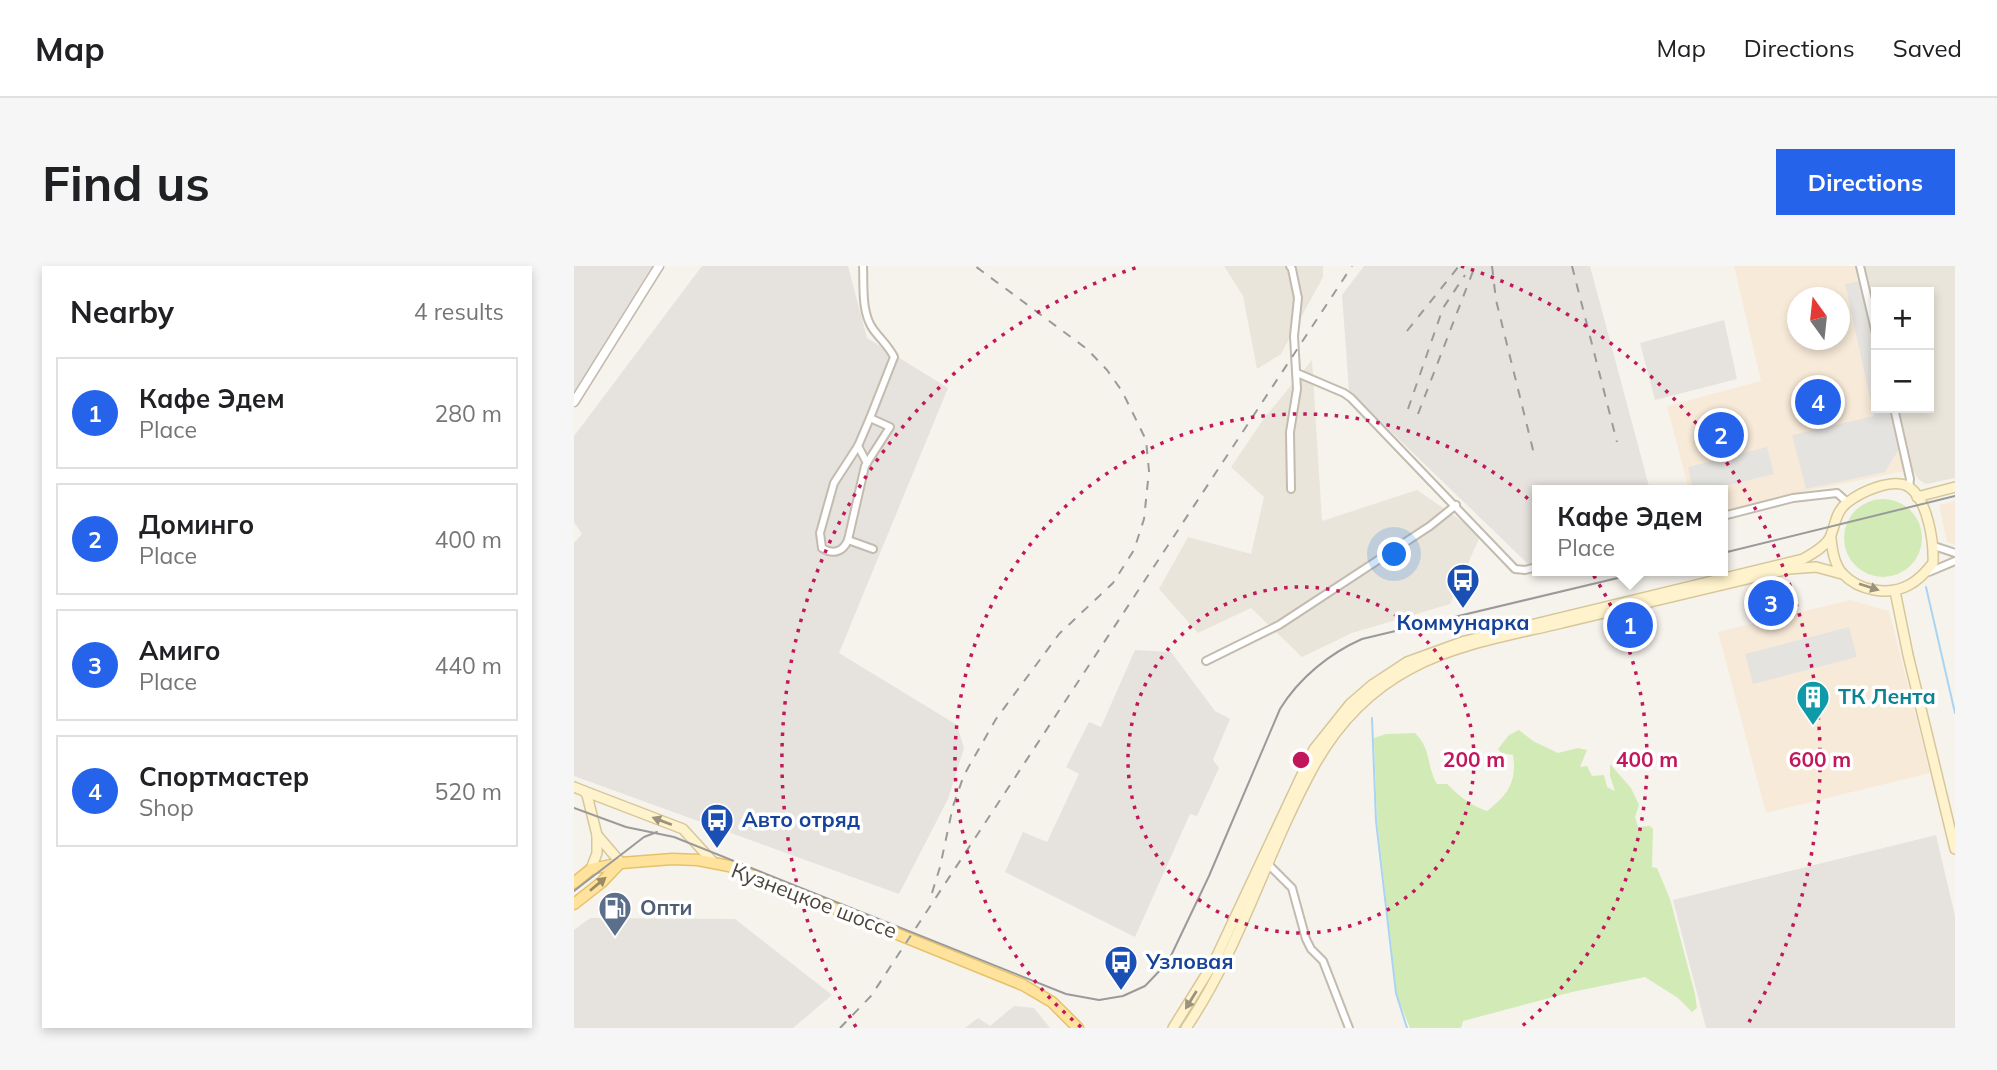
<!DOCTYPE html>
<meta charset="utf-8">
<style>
body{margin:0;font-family:Mulish,sans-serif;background:#f6f6f6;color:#202124}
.controls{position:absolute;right:21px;top:21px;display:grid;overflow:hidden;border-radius:0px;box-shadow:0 4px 10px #0003}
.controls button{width:63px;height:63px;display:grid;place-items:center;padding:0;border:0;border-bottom:2px solid #e0e0e0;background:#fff;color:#202124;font:35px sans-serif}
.compass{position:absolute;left:1213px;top:21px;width:63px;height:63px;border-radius:50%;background:#fff;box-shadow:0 4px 10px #0003;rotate:345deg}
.you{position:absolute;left:821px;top:289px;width:24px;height:24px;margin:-18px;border:5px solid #fff;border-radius:50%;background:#1a73e8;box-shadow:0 0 0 10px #1a73e833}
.badge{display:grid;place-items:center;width:46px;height:46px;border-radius:50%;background:#2563eb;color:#fff;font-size:23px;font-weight:700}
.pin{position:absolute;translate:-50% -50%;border:4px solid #fff;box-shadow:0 2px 7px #0006}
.popup{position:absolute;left:958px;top:219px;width:196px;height:91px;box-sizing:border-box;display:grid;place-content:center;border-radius:0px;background:#fff;filter:drop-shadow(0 2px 5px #0005);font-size:23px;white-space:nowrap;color:#757577}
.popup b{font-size:26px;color:#202124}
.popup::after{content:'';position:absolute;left:50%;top:100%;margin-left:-14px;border:14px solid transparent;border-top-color:#fff}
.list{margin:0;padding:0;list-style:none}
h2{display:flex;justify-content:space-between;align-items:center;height:91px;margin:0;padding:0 28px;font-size:30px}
h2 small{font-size:23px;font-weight:400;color:#757577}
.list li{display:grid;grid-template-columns:46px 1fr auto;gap:21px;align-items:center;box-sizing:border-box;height:112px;margin:0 14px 14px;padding:0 14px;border:2px solid #e0e0e0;border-radius:0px}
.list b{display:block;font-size:26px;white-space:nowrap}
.list p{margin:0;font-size:23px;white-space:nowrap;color:#757577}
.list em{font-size:23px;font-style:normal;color:#757577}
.map{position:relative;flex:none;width:1381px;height:762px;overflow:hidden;border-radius:0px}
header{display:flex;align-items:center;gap:42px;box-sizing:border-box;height:98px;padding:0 35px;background:#fff;border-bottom:2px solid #e0e0e0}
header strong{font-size:33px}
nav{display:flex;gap:38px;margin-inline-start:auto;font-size:24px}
.intro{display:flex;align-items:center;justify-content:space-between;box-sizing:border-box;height:168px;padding:0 42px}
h1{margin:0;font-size:49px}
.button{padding:18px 32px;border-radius:0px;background:#2563eb;color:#fff;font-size:24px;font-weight:700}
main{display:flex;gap:42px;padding:0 42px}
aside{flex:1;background:#fff;border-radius:0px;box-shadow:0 4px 10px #0003}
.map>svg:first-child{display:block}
</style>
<header>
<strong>Map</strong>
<nav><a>Map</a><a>Directions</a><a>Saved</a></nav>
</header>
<div class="intro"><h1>Find us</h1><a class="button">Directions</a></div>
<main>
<aside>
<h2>Nearby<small>4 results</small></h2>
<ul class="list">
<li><span class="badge">1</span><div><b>Кафе Эдем</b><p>Place</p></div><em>280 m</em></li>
<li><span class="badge">2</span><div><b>Доминго</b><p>Place</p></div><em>400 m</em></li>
<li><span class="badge">3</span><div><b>Амиго</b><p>Place</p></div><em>440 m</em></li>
<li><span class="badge">4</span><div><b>Спортмастер</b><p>Shop</p></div><em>520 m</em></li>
</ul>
</aside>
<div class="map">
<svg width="1381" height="762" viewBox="0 0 1381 762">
<rect width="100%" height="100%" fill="#f6f3ec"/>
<g fill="#eae5da">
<polygon points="650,0 749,0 749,11 707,88 683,103 669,30"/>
<polygon points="1291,0 1381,0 1381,212 1352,218 1345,214 1339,205 1325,142 1355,142 1355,26 1302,26 1302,47"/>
<polygon points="738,94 748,255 843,224 907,268 876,338 778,367 728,391 677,342 624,367 585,323 614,271 677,288 690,231 657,201 691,151"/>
</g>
<g fill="#f7ead8" fill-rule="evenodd">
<path d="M1160,0H1283L1302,80V142H1317L1331,205L1214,229L1149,245V224H1115L1093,140L1187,115ZM1224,32H1266V74H1224Z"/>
<polygon points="1381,235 1381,279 1373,276 1365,239"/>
<polygon points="1276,334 1315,345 1356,507 1192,547 1144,366"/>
</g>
<g fill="#e6e2dd">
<polygon points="0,0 79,0 0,126"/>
<polygon points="128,0 274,0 293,72 374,122 265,387 383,459 390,482 374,533 325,628 0,510 0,277 8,268 0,256 0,170"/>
<polygon points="790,0 1016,0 1076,224 963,224 963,296 955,299 775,125 768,29"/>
<polygon points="1150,54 1163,113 1081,134 1066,77"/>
<polygon points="561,384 597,386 641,445 656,453 639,494 645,502 623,550 616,548 561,671 431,606 449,566 473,576 505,508 492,501 515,456 527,461"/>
<polygon points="1362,569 1381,650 1381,762 1132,762 1099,634"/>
<polygon points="16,652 161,653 258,729 219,762 0,762 0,664"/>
<polygon points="440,740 460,742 476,762 391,762 404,752 416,760"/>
</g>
<g fill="#d2eab5">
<circle cx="1309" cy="272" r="39"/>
<path d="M945,464L959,475L984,487L1004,482L1013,484L1006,501L1013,500L1018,510L1030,509L1033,521L1041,525L1036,510V498L1057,522L1065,539L1061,551L1064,561L1076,560L1079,563L1078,601L1083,602L1096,633L1121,728L1123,742L1118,746L1104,732L1071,711L998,726L889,755L887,762H836L823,730L803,554L800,472L812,468L841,467C858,484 852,499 863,518H873C884,529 897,540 913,545C934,529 943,516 939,489L927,487L924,483L935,469Z"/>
</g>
<g fill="#e5e3e0">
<polygon points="1286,15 1302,85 1302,142 1315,142 1325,183 1311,206 1232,223 1218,169 1300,150 1271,18"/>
<polygon points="1193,181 1200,208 1134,224 1119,224 1114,201"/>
<polygon points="1275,361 1283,391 1179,418 1171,388"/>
</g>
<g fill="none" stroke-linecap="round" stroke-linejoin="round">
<g stroke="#a9d4f2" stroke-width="2">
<polyline points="1352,321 1381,447"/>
<polyline points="798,452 802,555 822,727 833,762"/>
</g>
<defs>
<g id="minor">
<path d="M289,0C290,20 287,46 299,63C306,73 314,79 320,91L296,152L316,161L291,200L274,274L299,283"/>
<polyline points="716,0 718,3 724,32 720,70 723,123 716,166 717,223"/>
<polyline points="1286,0 1302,68"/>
<polyline points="723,107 770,127 777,132 941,303 951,304 963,301"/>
<polyline points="1320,142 1336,213 1335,221"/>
<polyline points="284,180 293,197"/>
<polyline points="1149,250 1219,232 1263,227 1273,236"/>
<path d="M274,274C269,286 259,289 248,282L246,267L260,217L284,180L296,152"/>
<polyline points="1360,280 1381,287"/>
<polyline points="1355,306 1381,295"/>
<polyline points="632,395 705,359 856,260 882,239"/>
<polyline points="695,599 718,622 732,673 737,683 749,695 775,762"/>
</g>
<polyline id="tertiary" points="0,136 85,0"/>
<g id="secondary">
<polyline points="1343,231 1381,221"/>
<polyline points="1321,325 1334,389 1381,583"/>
<polyline points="0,521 10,525 13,529 23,569 47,597"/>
<polyline points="10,525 109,563 140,597"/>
<polyline points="17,603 23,587 23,569"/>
<path d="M599,762L640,696L740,483L776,438L798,419L833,396L891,375L1229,293C1238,288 1254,279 1257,269C1262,256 1262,245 1274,236C1287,226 1319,211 1335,221C1354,234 1360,277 1359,297C1352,306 1345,314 1335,319C1315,330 1285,325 1269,308C1260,299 1258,284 1257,272"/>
<path d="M612,762C667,681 693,585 740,500C763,459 795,425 836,403C882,378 938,369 988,357C1064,339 1140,321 1215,303L1242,301L1268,308"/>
</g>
<g id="primary">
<polyline points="0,617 17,603 47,597 98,593 124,594 155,600 449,719 478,736 504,762"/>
<polyline points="0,638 28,616 46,597"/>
</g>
</defs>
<use href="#minor" stroke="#c2bbae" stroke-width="10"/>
<use href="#tertiary" stroke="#c2bbae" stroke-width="11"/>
<use href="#secondary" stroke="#d6c79b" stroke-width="12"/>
<use href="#primary" stroke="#e6c16a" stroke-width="13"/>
<use href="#minor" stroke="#fff" stroke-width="6"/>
<use href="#tertiary" stroke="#fff" stroke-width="8"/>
<use href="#secondary" stroke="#fff3cd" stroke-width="9"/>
<use href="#primary" stroke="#ffe39c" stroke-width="10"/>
<g stroke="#9a9a9a" stroke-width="2">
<polyline points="1149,287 1381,230"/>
<path d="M0,542L52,561L100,571L492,728L525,734L549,730L571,720L594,696L635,610L706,443C725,412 756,387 788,373L1073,305"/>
<polyline points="0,625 70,571 83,566"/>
</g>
<g stroke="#9a9a9a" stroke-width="2" stroke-dasharray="9 9" stroke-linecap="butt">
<polyline points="918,0 922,34 961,192"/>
<polyline points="998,0 1043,176"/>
<polyline points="833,65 885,0"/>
<polyline points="834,143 869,42 891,9"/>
<polyline points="844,148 901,0"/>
<polyline points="358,627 366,601 379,540 390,509 422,453 485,368 539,317 560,284 570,253 575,205 572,174 548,125 533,104 513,83 401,0"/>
<polyline points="266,762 297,730 778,0"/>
</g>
</g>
<defs><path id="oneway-solid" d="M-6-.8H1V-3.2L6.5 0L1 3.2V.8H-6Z" transform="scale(1.75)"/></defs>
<g fill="#9c937c">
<use href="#oneway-solid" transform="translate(1295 321) rotate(18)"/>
<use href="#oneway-solid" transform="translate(88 555) rotate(-159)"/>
<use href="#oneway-solid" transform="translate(617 734) rotate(122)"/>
</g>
<use fill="#9c8c66" href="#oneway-solid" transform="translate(24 618) rotate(-40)"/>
<g fill="none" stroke="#c2185b" stroke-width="3.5" stroke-dasharray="3.5 7">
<circle cx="727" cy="494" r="173"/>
<path d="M507 761A346 346 0 1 1 947 761"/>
<path d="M282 761A519 519 0 0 1 567 0M887 0A519 519 0 0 1 1172 761"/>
</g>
<defs>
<symbol id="bus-pin" viewBox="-11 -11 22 30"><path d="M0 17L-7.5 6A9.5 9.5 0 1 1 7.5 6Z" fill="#1a4fb4" stroke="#fff"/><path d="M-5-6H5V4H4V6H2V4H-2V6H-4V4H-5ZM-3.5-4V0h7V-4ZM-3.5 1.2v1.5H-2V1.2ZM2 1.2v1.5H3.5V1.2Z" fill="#fff"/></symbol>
<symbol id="building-pin" viewBox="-11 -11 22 30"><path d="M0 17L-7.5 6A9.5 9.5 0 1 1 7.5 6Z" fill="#0f9aa8" stroke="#fff"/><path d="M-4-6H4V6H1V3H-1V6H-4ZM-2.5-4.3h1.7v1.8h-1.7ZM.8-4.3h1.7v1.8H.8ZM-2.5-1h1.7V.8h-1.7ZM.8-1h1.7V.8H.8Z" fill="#fff"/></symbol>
<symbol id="fuel-pin" viewBox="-11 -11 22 30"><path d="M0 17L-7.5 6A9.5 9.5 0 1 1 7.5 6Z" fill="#5c6f8a" stroke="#fff"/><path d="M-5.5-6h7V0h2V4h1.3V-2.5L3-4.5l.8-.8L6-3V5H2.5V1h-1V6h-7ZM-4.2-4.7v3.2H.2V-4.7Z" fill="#fff"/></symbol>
</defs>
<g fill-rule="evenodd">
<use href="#bus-pin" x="870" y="295" width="38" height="52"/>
<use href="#building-pin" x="1220" y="412" width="38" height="52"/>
<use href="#bus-pin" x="124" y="535" width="38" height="52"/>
<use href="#fuel-pin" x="22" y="623" width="38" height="52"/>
<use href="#bus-pin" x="528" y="677" width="38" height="52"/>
</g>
<g text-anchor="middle" stroke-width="7" stroke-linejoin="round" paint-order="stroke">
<g font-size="21" font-weight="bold" fill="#164399" stroke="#fff" text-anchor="start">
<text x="889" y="364" text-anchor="middle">Коммунарка</text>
<text x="168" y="561">Авто отряд</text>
<text x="572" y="703">Узловая</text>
</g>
<g font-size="21" font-weight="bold" fill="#0d838f" stroke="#fff" text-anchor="start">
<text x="1264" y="438">ТК Лента</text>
</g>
<g font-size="21" fill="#4b4439" stroke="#fff">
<text transform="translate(240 635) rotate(21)" y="7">Кузнецкое шоссе</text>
</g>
<g font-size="21" font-weight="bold" fill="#4e5e75" stroke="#fff" text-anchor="start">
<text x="66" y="649">Опти</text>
</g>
</g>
<circle cx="727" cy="494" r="10" fill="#c2185b" stroke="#fff" stroke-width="3.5"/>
<g font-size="21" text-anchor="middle" font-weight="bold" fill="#c2185b" stroke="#fff" stroke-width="7" stroke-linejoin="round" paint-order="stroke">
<text x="900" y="501">200 m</text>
<text x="1073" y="501">400 m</text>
<text x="1246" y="501">600 m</text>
</g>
</svg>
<div class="controls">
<button>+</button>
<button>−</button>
</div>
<svg class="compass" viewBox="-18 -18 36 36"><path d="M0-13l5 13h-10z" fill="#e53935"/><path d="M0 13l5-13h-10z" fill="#757577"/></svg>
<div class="you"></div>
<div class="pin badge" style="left:1056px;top:359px">1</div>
<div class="popup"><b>Кафе Эдем</b>Place</div>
<div class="pin badge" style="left:1147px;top:169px">2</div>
<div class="pin badge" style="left:1197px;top:337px">3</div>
<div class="pin badge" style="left:1244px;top:136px">4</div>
</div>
</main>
